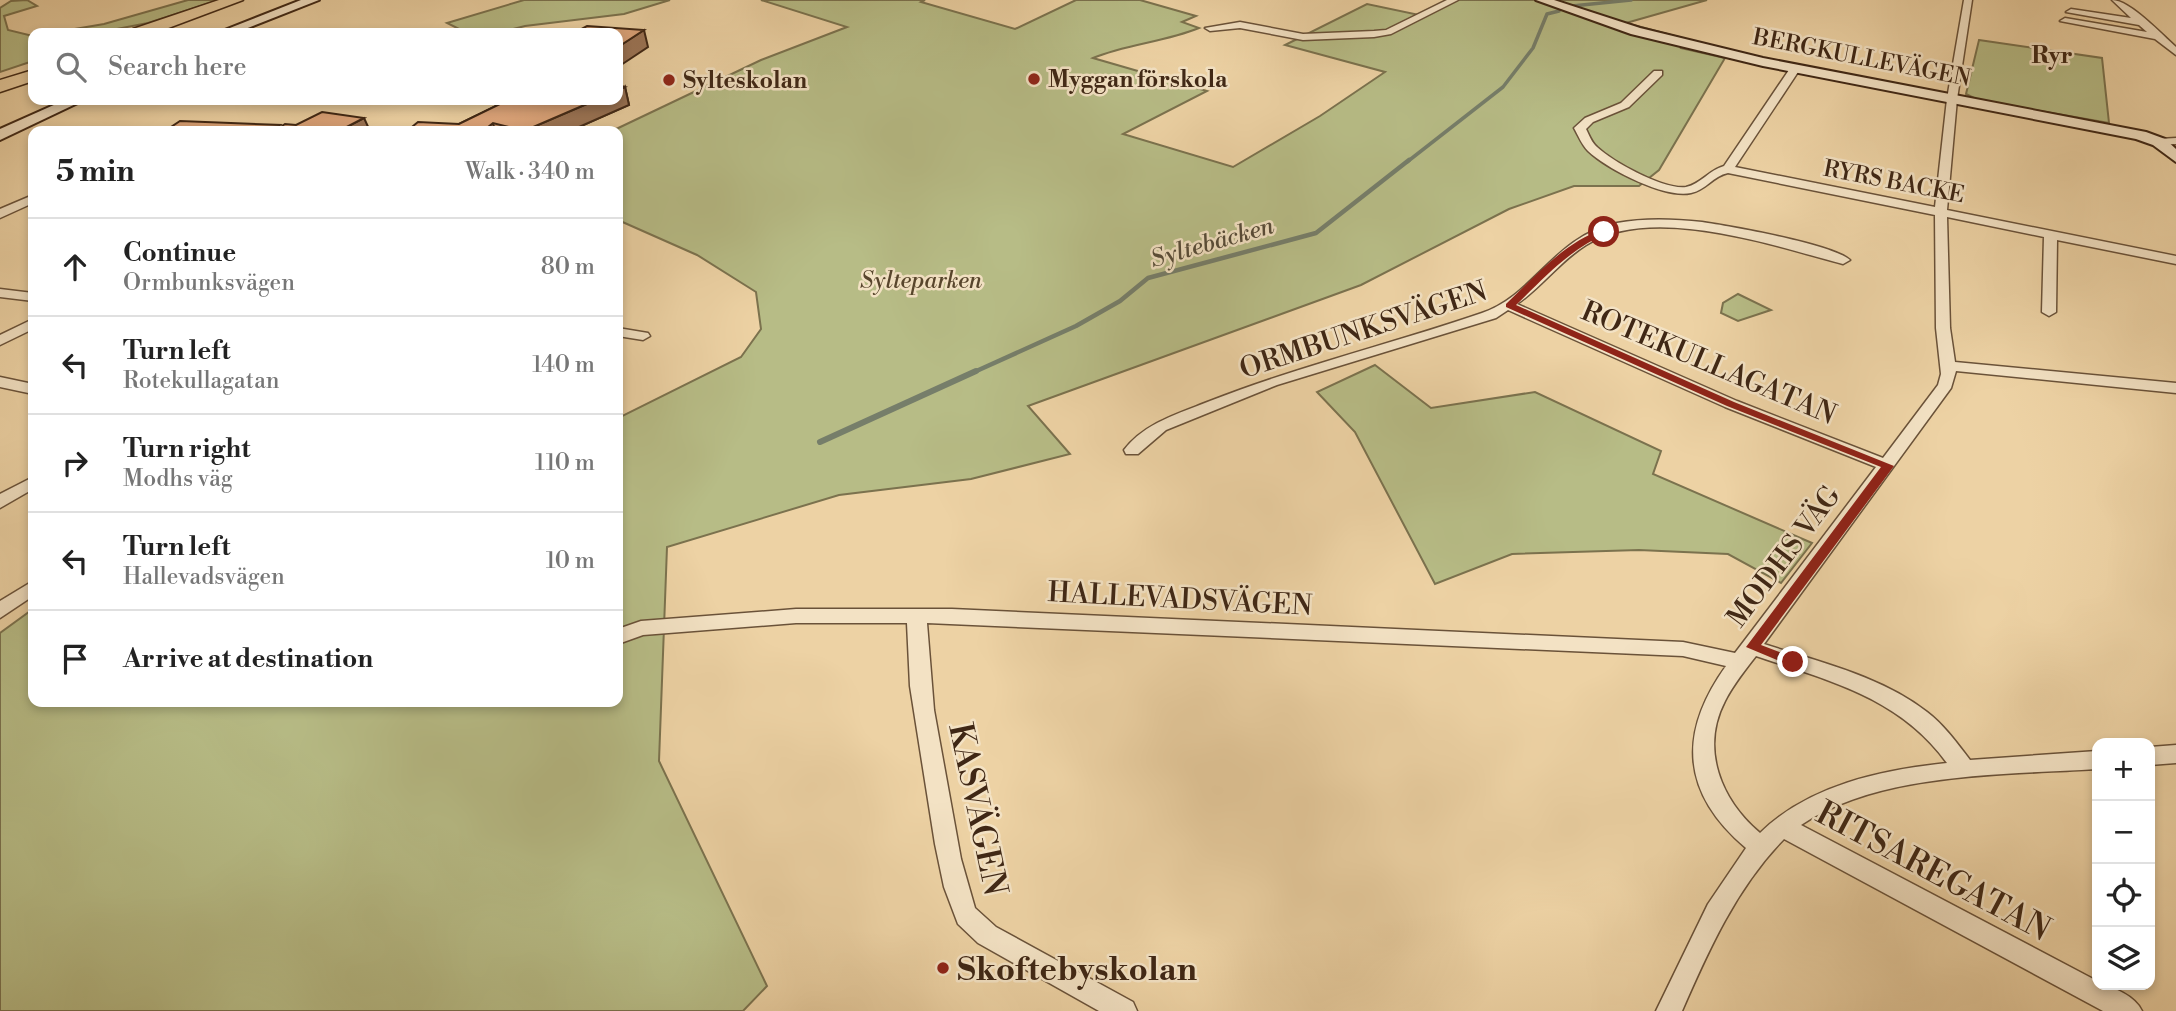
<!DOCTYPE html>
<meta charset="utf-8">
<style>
body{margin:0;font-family:"Libre Bodoni",serif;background:#f6f6f6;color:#222}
.controls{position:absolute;right:21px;bottom:21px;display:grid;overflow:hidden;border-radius:14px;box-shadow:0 4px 10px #0003}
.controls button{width:63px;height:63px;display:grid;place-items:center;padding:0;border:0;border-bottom:2px solid #e0e0e0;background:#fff;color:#222;font:35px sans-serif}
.stop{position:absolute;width:21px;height:21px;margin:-16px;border:5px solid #8f2418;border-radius:50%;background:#fff}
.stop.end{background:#8f2418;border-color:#fff;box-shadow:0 2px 7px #0008}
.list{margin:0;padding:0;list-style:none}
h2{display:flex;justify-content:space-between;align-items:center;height:91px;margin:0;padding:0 28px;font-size:30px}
h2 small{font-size:23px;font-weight:400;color:#767676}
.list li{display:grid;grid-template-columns:46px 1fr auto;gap:21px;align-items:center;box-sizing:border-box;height:98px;padding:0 28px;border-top:2px solid #e0e0e0}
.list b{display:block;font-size:26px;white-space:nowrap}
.list p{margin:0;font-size:23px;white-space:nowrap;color:#767676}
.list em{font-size:23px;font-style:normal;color:#767676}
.icon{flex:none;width:38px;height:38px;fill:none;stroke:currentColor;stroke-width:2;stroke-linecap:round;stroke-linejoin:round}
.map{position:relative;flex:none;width:2176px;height:1011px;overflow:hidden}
.search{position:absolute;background:#fff;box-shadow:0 4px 10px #0003;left:28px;top:28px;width:595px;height:77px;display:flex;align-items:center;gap:18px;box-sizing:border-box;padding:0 24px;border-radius:14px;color:#767676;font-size:26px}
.panel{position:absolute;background:#fff;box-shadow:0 4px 10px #0003;left:28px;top:126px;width:595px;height:581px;border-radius:14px}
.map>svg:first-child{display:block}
</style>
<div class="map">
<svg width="2176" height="1011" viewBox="0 0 2176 1011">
<rect width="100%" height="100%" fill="#edd2a4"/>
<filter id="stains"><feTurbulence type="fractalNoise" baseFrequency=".00286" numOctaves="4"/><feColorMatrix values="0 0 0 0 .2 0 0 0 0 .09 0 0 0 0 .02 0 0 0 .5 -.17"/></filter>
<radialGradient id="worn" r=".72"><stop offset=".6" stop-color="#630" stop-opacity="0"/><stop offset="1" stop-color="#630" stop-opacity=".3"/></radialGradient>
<g fill="#b7bc86" stroke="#7b724e" stroke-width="2">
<polygon points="27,0 37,6 4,16 8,30 33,36 33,61 0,72 0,8 11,1"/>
<polygon points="188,0 219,0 148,23 96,33 51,33 104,24"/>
<polygon points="524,0 670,0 624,14 525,26 498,33 467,33 447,23"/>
<path d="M761,0H925L921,2L1015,29L1076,0H1140L1196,16L1182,22L1199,28C1165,42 1127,44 1093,58L1207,91L1123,134L1233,167L1320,116L1385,72L1285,45L1367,4L1419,15L1448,0H1707L1626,23L1686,39L1681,48L1725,58L1659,170L1639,186H1574L1509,209L1361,285L1028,406L1070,454L971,479L839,495L667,547L659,761L767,986L743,1011H0V633L33,609V702H618V418L741,357L761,329L756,292L697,255L618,220V131H612L761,60L847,27Z"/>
<polygon points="1979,40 2102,58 2109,123 1978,100 1966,94"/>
<polygon points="1738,294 1771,310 1738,321 1721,313 1723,303"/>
<polygon points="1375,365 1431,408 1535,392 1661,451 1653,474 1812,543 1781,583 1728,554 1639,550 1512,554 1435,584 1355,432 1317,392"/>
</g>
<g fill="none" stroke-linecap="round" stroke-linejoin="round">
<g stroke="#767e6a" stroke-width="3.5">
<polyline points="1572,6 1631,0"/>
<polyline points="1407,162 1503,87 1533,48 1547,14 1559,11"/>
</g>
<polyline stroke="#767e6a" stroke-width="4.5" points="972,373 1076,326 1120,301 1148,278 1316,233 1409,160"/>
<polyline stroke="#767e6a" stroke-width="6" points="820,442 976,371"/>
<defs>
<g id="street">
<polygon points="1447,0 1458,0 1391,34 1374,37 1303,40 1240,28 1210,31 1205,28 1240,22 1303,34 1374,31 1386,30"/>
<path d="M1964,0H1972L1957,99L1947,210L2176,256V264L2057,240L2056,312L2049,316L2042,312L2044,237L1947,217L1950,328L1955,362L2176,383V393L1956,371L1951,388L1764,644C1819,662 1881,676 1927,712C1944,725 1957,743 1970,760L2097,751V769C2005,775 1880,772 1801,825L2097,981V985C2112,985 2136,997 2142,1011H2103L1784,839C1737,887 1709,949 1682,1011H1656L1708,904L1746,848C1681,793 1678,733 1726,666L1683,656L927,623L934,710L961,859L975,908L996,927L1133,1002L1137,1011H1099L978,943L958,924L944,887L935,844L910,686L907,623H796L643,635L618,644V629L641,621L796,609H952L1683,642L1735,653L1876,467L1725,407L1508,310L1496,318L1277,385L1166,430L1138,454H1126L1124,450C1144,423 1180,413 1210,401C1299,366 1392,344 1482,313C1535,295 1554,236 1617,223C1643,218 1675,219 1702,222C1729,226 1832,244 1850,260L1843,264C1774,246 1652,203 1586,245C1560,261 1542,287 1517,304L1737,401L1883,458L1938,385L1941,374L1936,328L1935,215L1728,173C1713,176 1706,190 1691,193C1665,199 1607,169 1588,151C1582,145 1578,135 1574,128L1585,118L1621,103L1654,71H1662V75L1629,107L1593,122L1586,129C1589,135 1592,143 1597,147C1613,162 1664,190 1686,187C1701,184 1709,170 1724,166L1791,67L1795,66L1800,69L1735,167L1935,207L1947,99ZM1756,656C1829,681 1899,697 1947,763C1881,770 1809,785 1760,833C1721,800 1700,749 1725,701C1733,685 1745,670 1756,656Z"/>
<path d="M2112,0C2130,0 2162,35 2176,47V55L2155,39L2060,21L2065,18L2147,32L2139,25L2066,12L2071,9L2131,18Z"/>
<polygon points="2176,138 2176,144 2159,145 2153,142 2159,139"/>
<polygon points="33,195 33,203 0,218 0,209"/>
<polygon points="0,289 33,293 33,301 0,297"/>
<polygon points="33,319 33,329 0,345 0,335"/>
<polygon points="618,328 648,333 650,336 643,340 618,336"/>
<polygon points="0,377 33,384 33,394 0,387"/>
<polygon points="33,477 33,489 0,508 0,494"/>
<polygon points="33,581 33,596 0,618 0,601"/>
<polygon points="2176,745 2176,763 2150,765 2150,747"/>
</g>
<g id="secondary">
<polygon points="301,0 319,0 235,33 217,33"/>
<polygon points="1536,0 1554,0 1640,28 1763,58 2146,132 2165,139 2176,149 2176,162 2153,145 2136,139 1763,66 1631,34"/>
<polygon points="65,100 84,100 0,140 0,129"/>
</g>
<g id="highway">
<polygon points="219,0 243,0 155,33 131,33 133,29"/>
<polygon points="33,70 33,81 0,92 0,80"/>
</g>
</defs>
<use href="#street" stroke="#6a5239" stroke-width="3"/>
<use href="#secondary" stroke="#3f2715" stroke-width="4"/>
<use href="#highway" stroke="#3f2715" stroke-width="3"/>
<use href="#street" fill="#f3e2c4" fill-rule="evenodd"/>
<use href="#secondary" fill="#f3e2c4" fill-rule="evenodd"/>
<use href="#highway" fill="#edd2a4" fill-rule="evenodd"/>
</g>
<polygon fill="#be8e6a" stroke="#3f2715" stroke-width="2" points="625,87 629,105 570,131 407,131 459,124 498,105 483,100 618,100"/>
<g fill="#9b7456" stroke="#3f2715" stroke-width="2">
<polygon points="644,30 648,47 618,67 618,47"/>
<polygon points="625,87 629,105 570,131 524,131 596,100 618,100 618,90"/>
<polygon points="364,118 370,131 339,131"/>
<polygon points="493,123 495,131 483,131"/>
</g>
<g fill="#dda57b" stroke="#3f2715" stroke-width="2">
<polygon points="587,26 644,30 618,47 618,33 574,33"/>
<polygon points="376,30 405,33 371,33"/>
<polygon points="618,85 625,87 618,90"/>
<polygon points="508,100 596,100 524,131 493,123 483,131 407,131 418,122 459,124"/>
<polygon points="322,112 364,118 339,131 275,131 285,124 296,125"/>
<polygon points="180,121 280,125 272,131 165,131"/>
</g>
<path fill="#8f2418" d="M1604,229L1607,233C1570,249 1544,278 1516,305L1734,402L1894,466L1761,645L1798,659V665H1789L1746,647L1881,467L1727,406L1506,307V304C1536,276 1564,242 1604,229Z"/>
<g fill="#8f2418" stroke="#f3e2c4" stroke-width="2.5">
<circle cx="1034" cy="79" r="7"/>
<circle cx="669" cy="80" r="7"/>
<circle cx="943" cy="968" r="7"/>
</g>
<g text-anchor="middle" stroke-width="5" stroke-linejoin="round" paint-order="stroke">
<g font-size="23" fill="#3f2715" stroke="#f3e2c4">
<text transform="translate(1862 57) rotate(11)" y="8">BERGKULLEVÄGEN</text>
<text transform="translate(1894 181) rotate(11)" y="8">RYRS BACKE</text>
</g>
<g font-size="23" font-weight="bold" fill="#3f2715" stroke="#f3e2c4" text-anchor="start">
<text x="1048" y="87">Myggan förskola</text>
<text x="683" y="88">Sylteskolan</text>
</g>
<g font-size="23" font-style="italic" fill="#57452c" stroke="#f3e2c4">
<text x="921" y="288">Sylteparken</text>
</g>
<g font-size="24" font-weight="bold" fill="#3f2715" stroke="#f3e2c4">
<text x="2052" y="63">Ryr</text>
</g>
<g font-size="24" font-style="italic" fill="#564b38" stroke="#f3e2c4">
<text transform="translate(1212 242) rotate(-16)" y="8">Syltebäcken</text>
</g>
<g font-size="28" fill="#3f2715" stroke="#f3e2c4">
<text transform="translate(1363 329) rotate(-18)" y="10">ORMBUNKSVÄGEN</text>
<text transform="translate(1709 362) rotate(23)" y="10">ROTEKULLAGATAN</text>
<text transform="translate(1783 556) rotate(-53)" y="10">MODHS VÄG</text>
<text transform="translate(1180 598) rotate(3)" y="10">HALLEVADSVÄGEN</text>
</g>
<g font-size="33" fill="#3f2715" stroke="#f3e2c4">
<text transform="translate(979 809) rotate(78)" y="12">KASVÄGEN</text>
<text transform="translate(1934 870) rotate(28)" y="12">RITSAREGATAN</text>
</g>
<g font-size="33" font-weight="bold" fill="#3f2715" stroke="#f3e2c4" text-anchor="start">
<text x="957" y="980">Skoftebyskolan</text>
</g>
</g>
<rect width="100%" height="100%" filter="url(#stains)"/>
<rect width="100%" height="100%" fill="url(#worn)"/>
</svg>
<div class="controls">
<button>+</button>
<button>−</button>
<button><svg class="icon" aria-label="locate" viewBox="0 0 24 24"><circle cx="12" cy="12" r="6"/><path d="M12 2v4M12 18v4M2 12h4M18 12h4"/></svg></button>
<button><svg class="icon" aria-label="layers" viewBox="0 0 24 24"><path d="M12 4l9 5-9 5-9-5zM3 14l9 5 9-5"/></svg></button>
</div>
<div class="stop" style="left:1604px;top:232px"></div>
<div class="stop end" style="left:1793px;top:662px"></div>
<div class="search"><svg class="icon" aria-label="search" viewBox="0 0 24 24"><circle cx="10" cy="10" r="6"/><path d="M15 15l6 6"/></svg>Search here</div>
<section class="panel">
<h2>5 min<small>Walk · 340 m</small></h2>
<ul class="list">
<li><svg class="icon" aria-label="ahead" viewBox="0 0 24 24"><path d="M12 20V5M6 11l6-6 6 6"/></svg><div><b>Continue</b><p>Ormbunksvägen</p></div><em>80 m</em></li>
<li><svg class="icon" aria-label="left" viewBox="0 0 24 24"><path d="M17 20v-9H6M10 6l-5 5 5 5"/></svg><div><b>Turn left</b><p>Rotekullagatan</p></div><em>140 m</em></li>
<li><svg class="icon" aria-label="right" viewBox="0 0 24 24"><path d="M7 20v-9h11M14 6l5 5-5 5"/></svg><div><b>Turn right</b><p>Modhs väg</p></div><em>110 m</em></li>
<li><svg class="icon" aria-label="left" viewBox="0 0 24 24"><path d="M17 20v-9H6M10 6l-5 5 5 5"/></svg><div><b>Turn left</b><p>Hallevadsvägen</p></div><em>10 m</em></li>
<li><svg class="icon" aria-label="arrive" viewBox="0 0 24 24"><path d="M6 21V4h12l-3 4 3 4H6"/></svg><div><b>Arrive at destination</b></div></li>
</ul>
</section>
</div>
